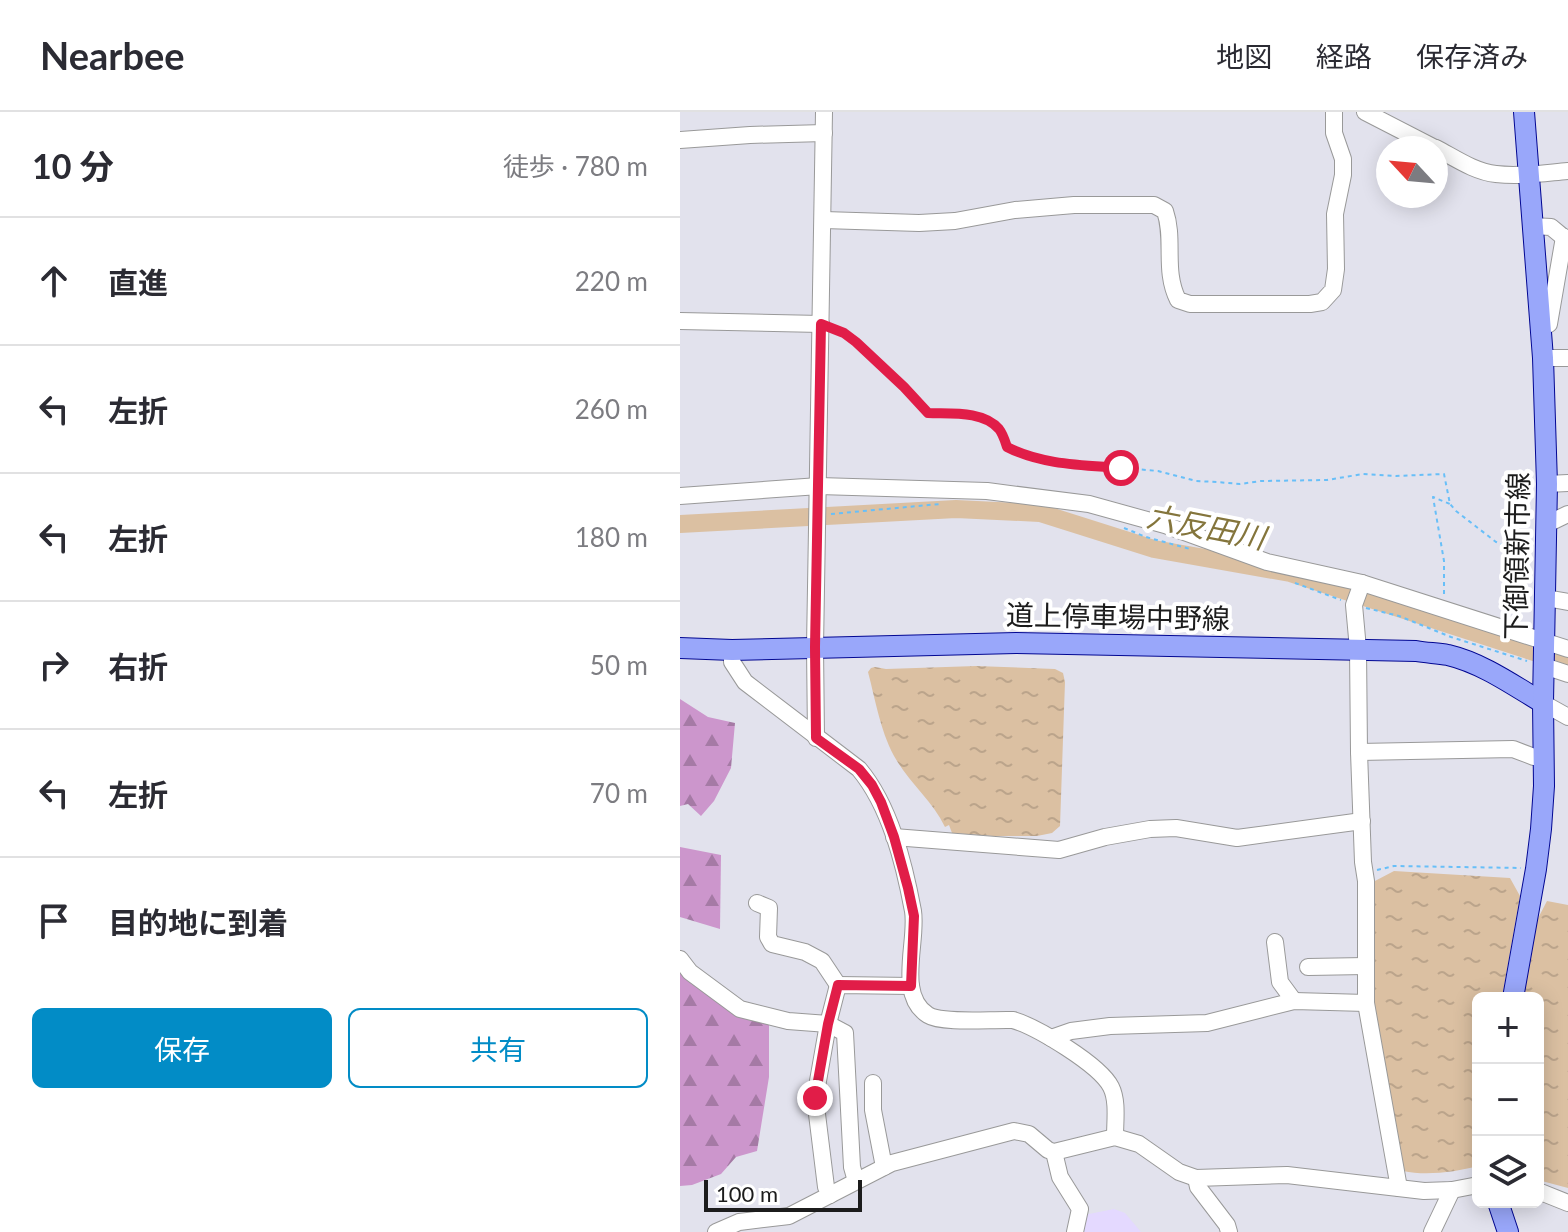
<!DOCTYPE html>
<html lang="ja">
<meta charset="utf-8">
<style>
body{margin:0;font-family:Lato,"Noto Sans JP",sans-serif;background:#f7f7f7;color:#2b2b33}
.controls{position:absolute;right:24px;bottom:24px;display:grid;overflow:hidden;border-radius:12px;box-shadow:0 4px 20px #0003}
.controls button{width:72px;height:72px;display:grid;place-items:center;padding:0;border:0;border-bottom:2px solid #e1e1e2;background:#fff;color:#2b2b33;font:40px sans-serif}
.compass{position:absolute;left:696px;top:24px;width:72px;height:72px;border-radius:50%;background:#fff;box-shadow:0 4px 20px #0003;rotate:296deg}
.scale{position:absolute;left:24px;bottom:20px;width:158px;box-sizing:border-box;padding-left:8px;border:4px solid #1c1c1c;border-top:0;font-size:22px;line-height:28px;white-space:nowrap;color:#1c1c1c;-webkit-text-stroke:6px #fff;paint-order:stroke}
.stop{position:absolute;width:24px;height:24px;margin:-18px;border:6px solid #e11d48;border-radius:50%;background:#fff}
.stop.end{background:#e11d48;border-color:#fff;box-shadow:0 2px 8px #0008}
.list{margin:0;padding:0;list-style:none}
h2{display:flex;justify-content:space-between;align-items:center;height:104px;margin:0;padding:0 32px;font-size:34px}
h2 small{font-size:26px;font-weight:400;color:#7c7c81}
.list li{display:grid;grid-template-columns:52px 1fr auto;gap:24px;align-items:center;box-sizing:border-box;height:128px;padding:0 32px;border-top:2px solid #e1e1e2}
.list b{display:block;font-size:30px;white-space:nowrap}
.list em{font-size:26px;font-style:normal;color:#7c7c81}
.actions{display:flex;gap:16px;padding:24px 32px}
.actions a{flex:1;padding:18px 0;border:2px solid #028cc6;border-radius:12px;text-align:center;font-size:28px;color:#028cc6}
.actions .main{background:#028cc6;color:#fff}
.icon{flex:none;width:44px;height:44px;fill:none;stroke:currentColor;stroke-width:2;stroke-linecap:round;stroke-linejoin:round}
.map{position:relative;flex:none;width:888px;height:1120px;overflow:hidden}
header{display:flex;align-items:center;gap:48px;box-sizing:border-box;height:112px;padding:0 40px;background:#fff;border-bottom:2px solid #e1e1e2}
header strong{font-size:38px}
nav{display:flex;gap:44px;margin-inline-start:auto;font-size:28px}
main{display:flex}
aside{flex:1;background:#fff}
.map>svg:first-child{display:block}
</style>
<header>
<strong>Nearbee</strong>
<nav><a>地図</a><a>経路</a><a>保存済み</a></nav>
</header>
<main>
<aside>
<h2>10 分<small>徒歩 · 780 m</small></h2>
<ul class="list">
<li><svg class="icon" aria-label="ahead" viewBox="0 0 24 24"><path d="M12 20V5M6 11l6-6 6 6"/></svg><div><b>直進</b></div><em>220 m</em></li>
<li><svg class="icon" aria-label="left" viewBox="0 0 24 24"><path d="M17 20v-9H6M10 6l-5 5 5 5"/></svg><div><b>左折</b></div><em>260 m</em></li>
<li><svg class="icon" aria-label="left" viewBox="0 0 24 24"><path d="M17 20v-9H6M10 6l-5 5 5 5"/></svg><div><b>左折</b></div><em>180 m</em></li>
<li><svg class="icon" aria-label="right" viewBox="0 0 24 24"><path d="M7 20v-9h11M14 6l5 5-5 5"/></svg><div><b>右折</b></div><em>50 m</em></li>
<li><svg class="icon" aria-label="left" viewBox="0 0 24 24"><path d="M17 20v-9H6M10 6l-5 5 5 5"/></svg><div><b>左折</b></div><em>70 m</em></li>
<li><svg class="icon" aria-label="arrive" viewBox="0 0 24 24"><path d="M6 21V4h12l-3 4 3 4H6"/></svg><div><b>目的地に到着</b></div></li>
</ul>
<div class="actions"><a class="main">保存</a><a>共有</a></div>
</aside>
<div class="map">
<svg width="888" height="1120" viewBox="0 0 888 1120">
<defs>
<pattern id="forest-firs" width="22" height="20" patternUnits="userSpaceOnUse" patternTransform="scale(2)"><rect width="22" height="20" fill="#cc96cc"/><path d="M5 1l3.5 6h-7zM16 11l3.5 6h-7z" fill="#a57aa5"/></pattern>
<pattern id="water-ripples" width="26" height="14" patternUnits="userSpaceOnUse" patternTransform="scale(2)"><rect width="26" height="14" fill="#dbc0a2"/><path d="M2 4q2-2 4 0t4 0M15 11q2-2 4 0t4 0" fill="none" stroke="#bba48b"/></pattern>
</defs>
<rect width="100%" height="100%" fill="#e2e2ed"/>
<polygon fill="#e4d9ff" points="434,1097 445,1101 461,1120 398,1120 404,1103"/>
<g fill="url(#forest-firs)">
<polygon points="0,587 28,605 55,611 51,656 34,689 21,704 8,692 0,694"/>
<polygon points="0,735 41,743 40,817 0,805"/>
<polygon points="0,846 89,911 89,965 77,1039 56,1045 41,1062 12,1073 0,1074"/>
</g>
<g fill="url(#water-ripples)">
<path d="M296,554L375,557L383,561L385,570L380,714L372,721L357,724H313L272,721L269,713L265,715C253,690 231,672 217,649C201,623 196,590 188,560L191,556L195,555L206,557Z"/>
<path d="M714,759L830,766L840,784L822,886H798V1054C776,1060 746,1064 723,1059L691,887L693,770Z"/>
<polygon points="867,789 888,793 888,1076 858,1068 858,886 842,886 855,812"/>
</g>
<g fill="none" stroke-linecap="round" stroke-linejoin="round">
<polyline stroke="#dbc0a2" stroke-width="18" points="0,412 276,397 360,401 474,437 610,461 888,551"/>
<defs>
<g id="minor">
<polyline points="685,0 755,36"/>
<polyline points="0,28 70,23 144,21"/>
<path d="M756,36C775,46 795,60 816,62C840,65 865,61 888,59"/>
<path d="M144,108L239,111L275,109L335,98L394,93H474L485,99C495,128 483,158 498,188L510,192H630L642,190L653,178L656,157L655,102L663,63V47L654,21V0"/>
<polyline points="852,114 871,115 888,129"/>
<polyline points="0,209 141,212"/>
<polyline points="861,216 869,212 884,125"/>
<polyline points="863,246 888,246"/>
<polyline points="867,372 888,371"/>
<polyline points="0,384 139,374 307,379 409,392 485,413 587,450 682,471 888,537"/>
<polyline points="867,412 888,402"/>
<polyline points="682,471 674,493 678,537 679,640 683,750 686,769 686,891 719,1076"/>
<polyline points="866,486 888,490"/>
<path d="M52,538V550L65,570L179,657C210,694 224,751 233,799C238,829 216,883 248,903C262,912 313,907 333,908C357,915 420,953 431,975C438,989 435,1009 435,1025"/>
<polyline points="864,554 888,562"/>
<polyline points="863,591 888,605"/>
<polyline points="136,626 135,535 144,0"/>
<polyline points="679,640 833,637 854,645 864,646"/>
<polyline points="214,725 379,738 425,725 470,717 496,716 557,726 682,709"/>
<polyline points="77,791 89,796 88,825 92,832 125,840 142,849 158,873"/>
<polyline points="595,830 600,870 614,889"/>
<polyline points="0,847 10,860 60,897 108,909 148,912 165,921 172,1055 176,1069"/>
<polyline points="628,855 685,854"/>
<polyline points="371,926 391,919 430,914 527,911 614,889 686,891"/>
<polyline points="193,971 193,998 204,1055"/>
<polyline points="374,1040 380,1065 400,1097 395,1120"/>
<polyline points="516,1066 518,1075 547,1113 549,1120"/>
<polyline points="858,1079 888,1091"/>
<polyline points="150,1083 146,1075 135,986 148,912 158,873 231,874"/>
<polyline points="36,1120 59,1110 109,1104 212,1051 334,1019 349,1022 368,1038 374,1040 435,1025 459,1032 499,1060 516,1066 607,1063 744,1079 772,1078 798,1073"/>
<polyline points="752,1120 772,1078"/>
</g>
<g id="major">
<path d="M0,536L52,538L336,531L736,539C747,541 757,541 768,543C802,551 833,573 863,591"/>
<polyline points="833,886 856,757 861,717 864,674 863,591 867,372 863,246 844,0"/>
<polyline points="818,1090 828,1120"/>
</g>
</defs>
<use href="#minor" stroke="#999" stroke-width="18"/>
<use href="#major" stroke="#020792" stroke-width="22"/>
<g stroke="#68bff8" stroke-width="2" stroke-dasharray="4 4" stroke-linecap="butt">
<path d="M153,217C184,229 225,276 248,301C269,302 304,298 319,317C323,322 325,329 327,335L352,345L386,351L478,359L516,369L537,370L560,372L581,369L647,368L683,362L716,364L764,362L770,392L776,399L816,430L850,447"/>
<polyline points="151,402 260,392"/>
<polyline points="444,416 466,425 510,437"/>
<polyline points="615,471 661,488"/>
<polyline points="764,482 764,449 753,385 770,392"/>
<polyline points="686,496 719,504 771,525 847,549"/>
<polyline points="697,758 714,754 841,756"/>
</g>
<use href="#minor" stroke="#fff" stroke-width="16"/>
<use href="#major" stroke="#99a7fa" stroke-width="20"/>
</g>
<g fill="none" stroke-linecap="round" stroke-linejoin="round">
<path stroke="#e11d48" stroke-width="10" d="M135,986L148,912L158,873L231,874L234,804L228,776L214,725L201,690L192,673L179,657L136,626L135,535L141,212L164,221L176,230L224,275L248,301C269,302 303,298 319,317C323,322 325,329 327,335C362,353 403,353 441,356"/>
</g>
<g text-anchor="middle" stroke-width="8" stroke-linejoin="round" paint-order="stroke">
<g font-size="28" fill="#1c1c1c" stroke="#fff">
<text transform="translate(837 444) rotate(-89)" y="10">下御領新市線</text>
<text transform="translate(438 505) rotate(1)" y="10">道上停車場中野線</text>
</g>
<g font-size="30" font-style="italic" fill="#84753c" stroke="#fff">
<text transform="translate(526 416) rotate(11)" y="10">六反田川</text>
</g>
</g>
</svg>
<div class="controls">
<button>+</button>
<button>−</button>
<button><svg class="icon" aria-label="layers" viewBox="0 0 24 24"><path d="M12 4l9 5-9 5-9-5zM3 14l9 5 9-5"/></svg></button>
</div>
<svg class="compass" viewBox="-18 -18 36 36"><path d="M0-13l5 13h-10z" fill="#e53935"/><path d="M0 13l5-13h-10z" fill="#7c7c81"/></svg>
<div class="scale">100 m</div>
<div class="stop" style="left:441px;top:356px"></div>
<div class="stop end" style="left:135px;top:986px"></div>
</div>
</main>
